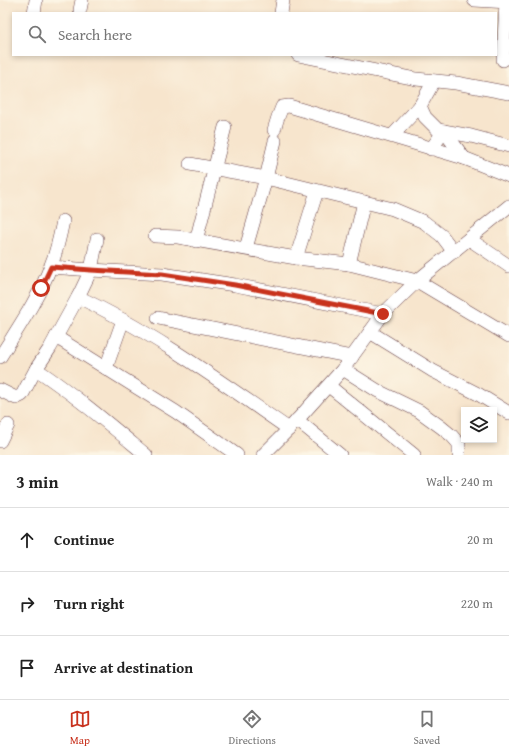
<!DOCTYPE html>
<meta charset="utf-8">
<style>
body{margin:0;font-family:"Gentium Book Plus",serif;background:#f6f6f6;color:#222}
.controls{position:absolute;right:12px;bottom:12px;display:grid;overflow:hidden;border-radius:0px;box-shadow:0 2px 6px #0003}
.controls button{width:36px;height:36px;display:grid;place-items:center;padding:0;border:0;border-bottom:1px solid #e0e0e0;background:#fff;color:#222;font:20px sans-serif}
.stop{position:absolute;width:12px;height:12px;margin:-9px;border:3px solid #c8321e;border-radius:50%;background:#fff}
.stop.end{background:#c8321e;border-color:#fff;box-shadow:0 1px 4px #0008}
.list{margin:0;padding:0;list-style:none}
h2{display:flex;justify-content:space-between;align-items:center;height:52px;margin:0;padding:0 16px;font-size:17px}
h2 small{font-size:13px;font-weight:400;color:#767676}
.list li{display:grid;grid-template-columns:26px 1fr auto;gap:12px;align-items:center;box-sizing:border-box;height:64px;padding:0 16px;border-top:1px solid #e0e0e0}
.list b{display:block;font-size:15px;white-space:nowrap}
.list em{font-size:13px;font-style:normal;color:#767676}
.icon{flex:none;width:22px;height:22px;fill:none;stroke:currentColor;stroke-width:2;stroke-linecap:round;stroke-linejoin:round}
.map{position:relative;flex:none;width:509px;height:455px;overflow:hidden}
.search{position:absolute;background:#fff;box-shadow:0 2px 6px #0003;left:12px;right:12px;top:12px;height:44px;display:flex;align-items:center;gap:10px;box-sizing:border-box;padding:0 14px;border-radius:0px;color:#767676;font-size:15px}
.sheet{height:244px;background:#fff}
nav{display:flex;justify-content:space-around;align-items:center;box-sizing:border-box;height:56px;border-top:1px solid #e0e0e0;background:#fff;font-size:11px;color:#767676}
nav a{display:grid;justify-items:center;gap:2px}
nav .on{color:#c8321e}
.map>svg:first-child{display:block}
</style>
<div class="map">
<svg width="509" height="455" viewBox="0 0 509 455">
<rect width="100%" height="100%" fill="#fcf5e5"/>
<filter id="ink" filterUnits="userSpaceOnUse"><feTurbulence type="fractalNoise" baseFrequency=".025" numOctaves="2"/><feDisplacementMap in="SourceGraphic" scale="8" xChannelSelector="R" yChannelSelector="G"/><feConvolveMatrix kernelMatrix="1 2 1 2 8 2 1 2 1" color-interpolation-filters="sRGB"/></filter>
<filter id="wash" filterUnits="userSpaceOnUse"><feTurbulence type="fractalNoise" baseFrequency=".012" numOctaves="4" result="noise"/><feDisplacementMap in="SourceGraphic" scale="16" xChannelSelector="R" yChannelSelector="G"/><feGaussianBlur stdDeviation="0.9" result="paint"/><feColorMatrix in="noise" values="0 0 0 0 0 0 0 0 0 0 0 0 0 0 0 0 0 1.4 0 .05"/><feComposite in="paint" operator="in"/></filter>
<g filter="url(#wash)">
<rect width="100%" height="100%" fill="#f7e5cd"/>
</g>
<g filter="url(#ink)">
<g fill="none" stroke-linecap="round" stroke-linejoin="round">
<defs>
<g id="minor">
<polyline points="474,0 509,2"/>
<polyline points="80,10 82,0"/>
<polyline points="34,13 36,0"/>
<polyline points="281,13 283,0"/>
<polyline points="298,55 416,79 456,83 509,93"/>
<polyline points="503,60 506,2"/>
<polyline points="434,81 420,106 425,117 438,130 471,136 509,146"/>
<polyline points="274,130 278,117 282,107 289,106 464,158 509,176"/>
<polyline points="392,136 420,106"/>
<polyline points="431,149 444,131 464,158"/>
<polyline points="190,164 266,178 393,209 424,222 442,236 454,252"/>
<polyline points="155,236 178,237 296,258 349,264 417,281 509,336"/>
<polyline points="469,239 509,266"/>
<polyline points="196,241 225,127"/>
<polyline points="246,248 266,178 275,141"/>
<polyline points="296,258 317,191"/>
<polyline points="349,264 364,202"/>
<polyline points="51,267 91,270 162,274 235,285 383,314"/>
<path d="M78,297C153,332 221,382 289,429"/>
<polyline points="158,318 352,357"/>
<polyline points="370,332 433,371 478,394 509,413"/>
<polyline points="56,337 176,412 237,455"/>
<path d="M0,357C18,328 39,298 51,265C57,251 60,236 63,221"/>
<polyline points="106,368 123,320"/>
<path d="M36,369C75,395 110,425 146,455"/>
<polyline points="343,369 378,391 419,411 441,427 452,436 459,444 459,455"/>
<polyline points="329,386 414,455"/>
<polyline points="0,390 16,398 22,395 36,369 50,348 78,297 91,270 97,239"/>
<polyline points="297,420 340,455"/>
<polyline points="0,441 8,425"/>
<polyline points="263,455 289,429 343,369 383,314 417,281 509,206"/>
</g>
</defs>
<use href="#minor" stroke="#643d43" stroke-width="14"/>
<use href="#minor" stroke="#fff" stroke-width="13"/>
</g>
</g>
<g fill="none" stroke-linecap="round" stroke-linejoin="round" filter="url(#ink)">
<polyline stroke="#c8321e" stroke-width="5" points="41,288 51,267 91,270 162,274 235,285 383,314"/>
</g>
</svg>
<div class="controls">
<button><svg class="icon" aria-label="layers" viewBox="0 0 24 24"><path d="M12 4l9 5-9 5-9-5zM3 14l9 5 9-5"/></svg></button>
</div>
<div class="stop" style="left:41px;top:288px"></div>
<div class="stop end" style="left:383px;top:314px"></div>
<div class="search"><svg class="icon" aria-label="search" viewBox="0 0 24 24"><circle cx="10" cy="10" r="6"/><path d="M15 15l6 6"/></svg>Search here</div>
</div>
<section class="sheet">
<h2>3 min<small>Walk · 240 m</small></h2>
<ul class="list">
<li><svg class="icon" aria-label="ahead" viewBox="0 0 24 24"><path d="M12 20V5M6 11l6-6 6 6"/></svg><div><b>Continue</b></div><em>20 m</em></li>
<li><svg class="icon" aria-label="right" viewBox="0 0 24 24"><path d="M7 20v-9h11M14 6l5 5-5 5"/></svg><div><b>Turn right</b></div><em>220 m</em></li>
<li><svg class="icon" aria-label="arrive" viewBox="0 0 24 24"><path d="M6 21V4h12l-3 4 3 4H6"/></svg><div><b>Arrive at destination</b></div></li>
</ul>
</section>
<nav>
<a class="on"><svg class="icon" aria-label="map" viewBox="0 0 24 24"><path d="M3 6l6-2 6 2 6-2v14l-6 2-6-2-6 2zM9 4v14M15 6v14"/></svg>Map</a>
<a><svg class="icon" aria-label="directions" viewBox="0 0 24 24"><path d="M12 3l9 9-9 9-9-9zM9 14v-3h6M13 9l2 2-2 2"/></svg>Directions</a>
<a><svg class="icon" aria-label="saved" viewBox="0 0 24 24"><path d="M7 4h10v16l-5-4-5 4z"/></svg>Saved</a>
</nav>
